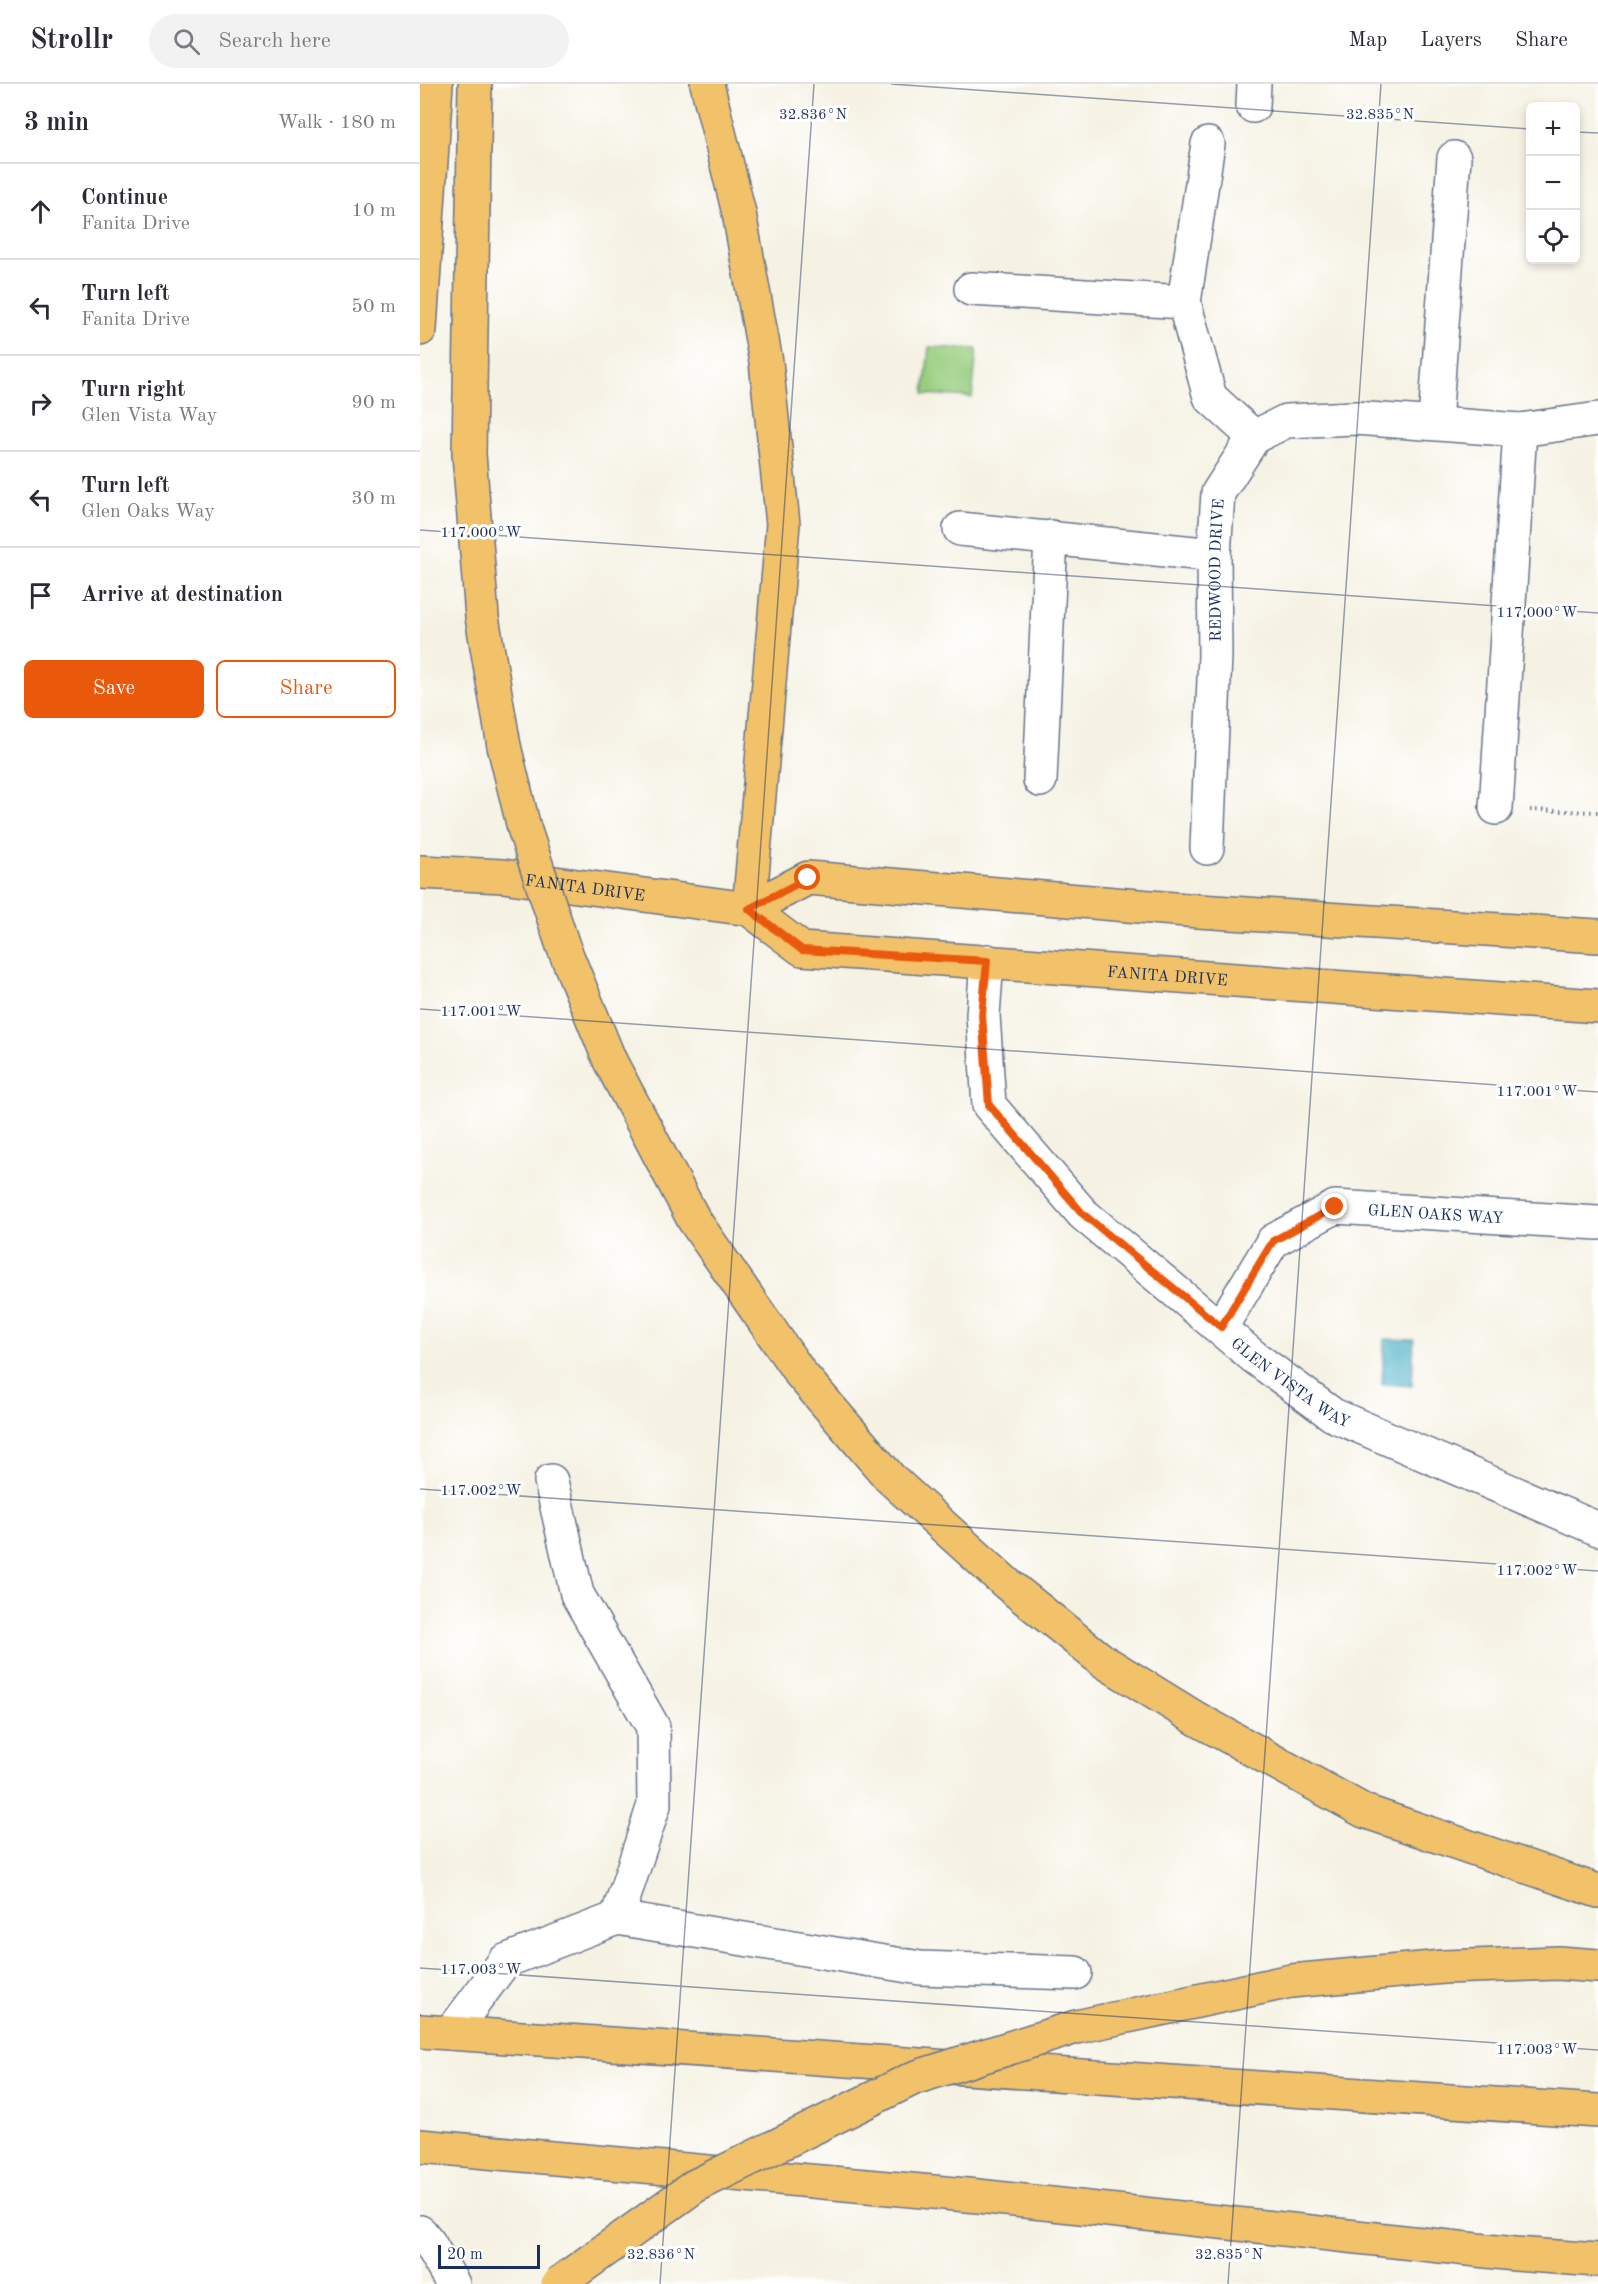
<!DOCTYPE html>
<meta charset="utf-8">
<style>
body{margin:0;font-family:"Old Standard TT",serif;background:#f2f2f3;color:#2b2b33}
.controls{position:absolute;right:18px;top:18px;display:grid;overflow:hidden;border-radius:9px;box-shadow:0 3px 9px #0003}
.controls button{width:54px;height:54px;display:grid;place-items:center;padding:0;border:0;border-bottom:2px solid #e1e1e2;background:#fff;color:#2b2b33;font:30px sans-serif}
.scale{position:absolute;left:18px;bottom:15px;width:102px;box-sizing:border-box;padding-left:6px;border:3px solid #1b2f5e;border-top:0;font-size:16px;line-height:21px;white-space:nowrap;color:#1b2f5e;-webkit-text-stroke:4px #fff;paint-order:stroke}
.stop{position:absolute;width:18px;height:18px;margin:-14px;border:4px solid #ea580c;border-radius:50%;background:#fff}
.stop.end{background:#ea580c;border-color:#fff;box-shadow:0 2px 6px #0008}
.list{margin:0;padding:0;list-style:none}
h2{display:flex;justify-content:space-between;align-items:center;height:78px;margin:0;padding:0 24px;font-size:26px}
h2 small{font-size:20px;font-weight:400;color:#7c7c81}
.list li{display:grid;grid-template-columns:39px 1fr auto;gap:18px;align-items:center;box-sizing:border-box;height:96px;padding:0 24px;border-top:2px solid #e1e1e2}
.list b{display:block;font-size:22px;white-space:nowrap}
.list p{margin:0;font-size:20px;white-space:nowrap;color:#7c7c81}
.list em{font-size:20px;font-style:normal;color:#7c7c81}
.actions{display:flex;gap:12px;padding:18px 24px}
.actions a{flex:1;padding:14px 0;border:2px solid #ea580c;border-radius:9px;text-align:center;font-size:21px;color:#ea580c}
.actions .main{background:#ea580c;color:#fff}
.icon{flex:none;width:33px;height:33px;fill:none;stroke:currentColor;stroke-width:2;stroke-linecap:round;stroke-linejoin:round}
.map{position:relative;flex:none;width:1178px;height:2200px;overflow:hidden}
header{display:flex;align-items:center;gap:36px;box-sizing:border-box;height:84px;padding:0 30px;background:#fff;border-bottom:2px solid #e1e1e2}
header strong{font-size:28px}
nav{display:flex;gap:33px;margin-inline-start:auto;font-size:21px}
.search{width:420px;height:54px;background:#f2f2f3;display:flex;align-items:center;gap:15px;box-sizing:border-box;padding:0 21px;border-radius:33px;color:#7c7c81;font-size:22px}
main{display:flex}
aside{flex:1;background:#fff}
.map>svg:first-child{display:block}
</style>
<header>
<strong>Strollr</strong>
<div class="search"><svg class="icon" aria-label="search" viewBox="0 0 24 24"><circle cx="10" cy="10" r="6"/><path d="M15 15l6 6"/></svg>Search here</div>
<nav><a>Map</a><a>Layers</a><a>Share</a></nav>
</header>
<main>
<aside>
<h2>3 min<small>Walk · 180 m</small></h2>
<ul class="list">
<li><svg class="icon" aria-label="ahead" viewBox="0 0 24 24"><path d="M12 20V5M6 11l6-6 6 6"/></svg><div><b>Continue</b><p>Fanita Drive</p></div><em>10 m</em></li>
<li><svg class="icon" aria-label="left" viewBox="0 0 24 24"><path d="M17 20v-9H6M10 6l-5 5 5 5"/></svg><div><b>Turn left</b><p>Fanita Drive</p></div><em>50 m</em></li>
<li><svg class="icon" aria-label="right" viewBox="0 0 24 24"><path d="M7 20v-9h11M14 6l5 5-5 5"/></svg><div><b>Turn right</b><p>Glen Vista Way</p></div><em>90 m</em></li>
<li><svg class="icon" aria-label="left" viewBox="0 0 24 24"><path d="M17 20v-9H6M10 6l-5 5 5 5"/></svg><div><b>Turn left</b><p>Glen Oaks Way</p></div><em>30 m</em></li>
<li><svg class="icon" aria-label="arrive" viewBox="0 0 24 24"><path d="M6 21V4h12l-3 4 3 4H6"/></svg><div><b>Arrive at destination</b></div></li>
</ul>
<div class="actions"><a class="main">Save</a><a>Share</a></div>
</aside>
<div class="map">
<svg width="1178" height="2200" viewBox="0 0 1178 2200">
<rect width="100%" height="100%" fill="#fff"/>
<filter id="ink" filterUnits="userSpaceOnUse"><feTurbulence type="fractalNoise" baseFrequency=".0167" numOctaves="2"/><feDisplacementMap in="SourceGraphic" scale="12" xChannelSelector="R" yChannelSelector="G"/><feConvolveMatrix kernelMatrix="1 2 1 2 8 2 1 2 1" color-interpolation-filters="sRGB"/></filter>
<filter id="wash" filterUnits="userSpaceOnUse"><feTurbulence type="fractalNoise" baseFrequency=".008" numOctaves="4" result="noise"/><feDisplacementMap in="SourceGraphic" scale="24" xChannelSelector="R" yChannelSelector="G"/><feGaussianBlur stdDeviation="1.35" result="paint"/><feColorMatrix in="noise" values="0 0 0 0 0 0 0 0 0 0 0 0 0 0 0 0 0 1.4 0 .05"/><feComposite in="paint" operator="in"/></filter>
<g filter="url(#wash)">
<rect width="100%" height="100%" fill="#f5f2e3"/>
<polygon fill="#98ce7f" stroke="#5a7e6e" stroke-width="1.5" points="509,263 557,265 552,313 504,310"/>
<polygon fill="#44adc4" stroke="#306e91" stroke-width="1.5" points="964,1255 994,1256 992,1302 962,1300"/>
</g>
<g filter="url(#ink)">
<g fill="none" stroke-linecap="round" stroke-linejoin="round">
<defs>
<g id="minor">
<polyline points="833,22 834,0"/>
<polyline points="551,205 764,218 790,313 834,353"/>
<polyline points="764,218 788,60"/>
<polyline points="1015,338 1034,74"/>
<polyline points="540,445 794,471"/>
<polyline points="620,696 631,453"/>
<polyline points="1076,724 1100,346"/>
<path id="s1" d="M787,764L795,571L794,471L798,409L834,353L866,337L935,334L1100,346L1178,335"/>
<path id="s2" d="M567,877L563,931L569,1021L663,1130L834,1273L913,1331L1178,1445"/>
<path id="s3" d="M801,1243L853,1157L915,1123L1178,1139"/>
<polyline points="131,1397 157,1510 233,1643 234,1721 197,1834"/>
<polyline points="31,1949 85,1877 197,1834 500,1884 655,1889"/>
<polyline points="0,2148 9,2159 33,2200"/>
</g>
<g id="major">
<path id="s4" d="M0,788L83,792L329,825L382,865L1178,922"/>
<polyline points="329,825 388,794 778,827 1178,852"/>
</g>
<g id="highway">
<polyline points="55,0 49,370 62,533 84,662"/>
<polyline points="287,0 319,129 346,278 363,440 329,825"/>
<polyline points="0,245 16,0"/>
<polyline points="190,977 274,1136 380,1289 470,1394 586,1499 683,1577 777,1635 944,1727 1178,1807"/>
<polyline points="1023,1883 1138,1879 1178,1882"/>
<polyline points="0,1947 1178,2027"/>
<polyline points="0,2062 558,2112 1095,2170 1178,2176"/>
</g>
</defs>
<use href="#minor" stroke="#67738d" stroke-width="36"/>
<use href="#major" stroke="#67738d" stroke-width="36"/>
<use href="#highway" stroke="#67738d" stroke-width="36"/>
<polyline stroke="#67738d" stroke-width="4" stroke-dasharray="1.5 4.5" stroke-linecap="butt" points="1110,726 1178,728"/>
<use href="#minor" stroke="#fff" stroke-width="33"/>
<use href="#major" stroke="#f2c26a" stroke-width="33"/>
<use href="#highway" stroke="#f2c26a" stroke-width="33"/>
<defs>
<g id="highway-bridge">
<polyline points="84,662 104,744 143,862 190,977"/>
<polyline points="138,2200 275,2102 494,1994 656,1943 871,1897 1023,1883"/>
</g>
</defs>
<use href="#highway-bridge" stroke="#67738d" stroke-width="36" stroke-linecap="butt"/>
<use href="#highway-bridge" stroke="#f2c26a" stroke-width="33"/>
</g>
</g>
<g fill="none" stroke-linecap="round" stroke-linejoin="round" filter="url(#ink)">
<polyline stroke="#ea580c" stroke-width="8" points="388,794 329,825 382,866 567,877 562,931 569,1021 663,1130 801,1243 853,1157 915,1123"/>
</g>
<path fill="none" stroke="#1b2f5e" stroke-width="1.5" stroke-opacity="0.45" d="M471,0L1110,45M1156,48L1178,49M0,446L1178,529M0,925L1178,1008M0,1405L1178,1487M0,1884L1178,1966M240,2200L394,0M808,2200L961,0"/>
<g text-anchor="middle" stroke-width="6" stroke-linejoin="round" paint-order="stroke">
<g font-size="16" fill="#1b2f5e" stroke="#fff">
<text dy="6" stroke="none"><textPath href="#s1" startOffset="278">REDWOOD DRIVE</textPath></text>
<text dy="6" stroke="none"><textPath href="#s4" startOffset="166">FANITA DRIVE</textPath></text>
<text dy="6" stroke="none"><textPath href="#s4" startOffset="764">FANITA DRIVE</textPath></text>
<text dy="6" stroke="none"><textPath href="#s3" startOffset="272">GLEN OAKS WAY</textPath></text>
<text dy="6" stroke="none"><textPath href="#s2" startOffset="556">GLEN VISTA WAY</textPath></text>
</g>
</g>
<g font-size="15" text-anchor="middle" fill="#1b2f5e" stroke="#fff" stroke-width="6" stroke-linejoin="round" paint-order="stroke">
<text x="393" y="35">32.836°N</text>
<text x="960" y="35">32.835°N</text>
<text x="61" y="453">117.000°W</text>
<text x="1117" y="533">117.000°W</text>
<text x="61" y="932">117.001°W</text>
<text x="1117" y="1012">117.001°W</text>
<text x="61" y="1411">117.002°W</text>
<text x="1117" y="1491">117.002°W</text>
<text x="61" y="1890">117.003°W</text>
<text x="1117" y="1970">117.003°W</text>
<text x="241" y="2175">32.836°N</text>
<text x="809" y="2175">32.835°N</text>
</g>
</svg>
<div class="controls">
<button>+</button>
<button>−</button>
<button><svg class="icon" aria-label="locate" viewBox="0 0 24 24"><circle cx="12" cy="12" r="6"/><path d="M12 2v4M12 18v4M2 12h4M18 12h4"/></svg></button>
</div>
<div class="scale">20 m</div>
<div class="stop" style="left:388px;top:794px"></div>
<div class="stop end" style="left:915px;top:1123px"></div>
</div>
</main>
